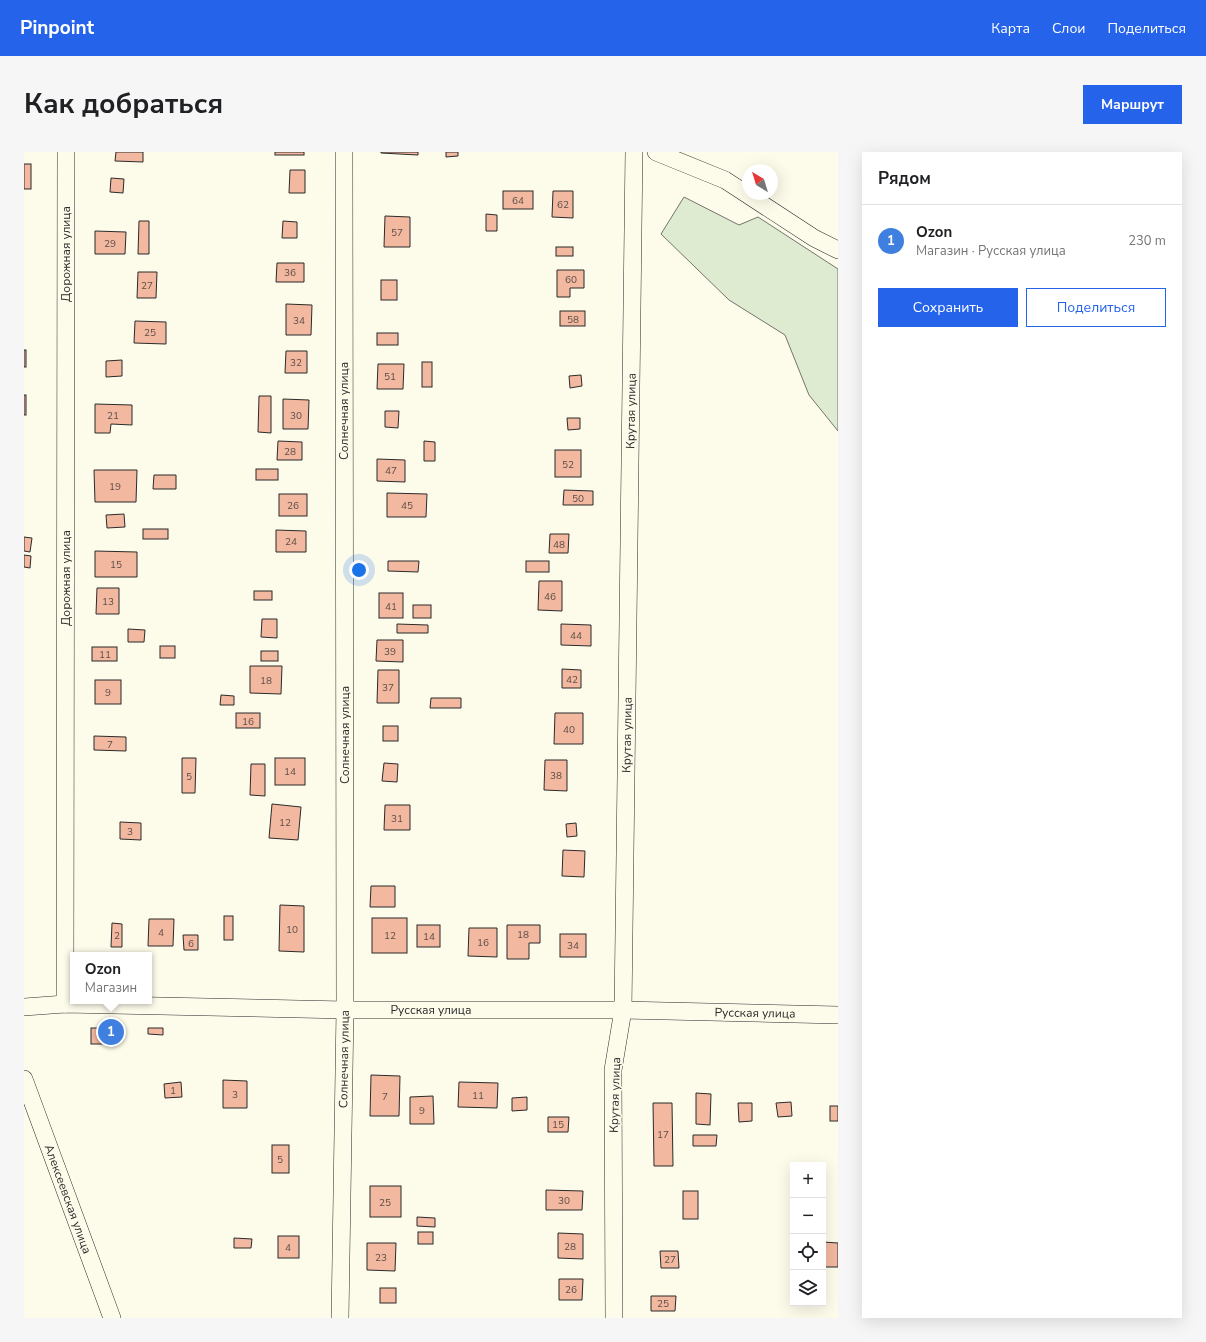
<!DOCTYPE html>
<html lang="ru">
<meta charset="utf-8">
<style>
body{margin:0;font-family:"Nunito Sans",sans-serif;background:#f6f6f6;color:#202124}
.controls{position:absolute;right:12px;bottom:12px;display:grid;overflow:hidden;border-radius:0px;box-shadow:0 4px 16px #0002}
.controls button{width:36px;height:36px;display:grid;place-items:center;padding:0;border:0;border-bottom:1px solid #e0e0e0;background:#fff;color:#202124;font:20px sans-serif}
.compass{position:absolute;left:718px;top:12px;width:36px;height:36px;border-radius:50%;background:#fff;box-shadow:0 4px 16px #0002;rotate:322deg}
.you{position:absolute;left:335px;top:418px;width:14px;height:14px;margin:-10px;border:3px solid #fff;border-radius:50%;background:#1a73e8;box-shadow:0 0 0 6px #1a73e833}
.badge{display:grid;place-items:center;width:26px;height:26px;border-radius:50%;background:#2563eb;color:#fff;font-size:13px;font-weight:700}
.pin{position:absolute;translate:-50% -50%;border:2px solid #fff;box-shadow:0 1px 4px #0006}
.popup{position:absolute;left:46px;top:800px;width:82px;height:52px;box-sizing:border-box;display:grid;place-content:center;border-radius:0px;background:#fff;filter:drop-shadow(0 1px 3px #0005);font-size:13px;white-space:nowrap;color:#757577}
.popup b{font-size:15px;color:#202124}
.popup::after{content:'';position:absolute;left:50%;top:100%;margin-left:-8px;border:8px solid transparent;border-top-color:#fff}
.list{margin:0;padding:0;list-style:none}
h2{display:flex;justify-content:space-between;align-items:center;height:52px;margin:0;padding:0 16px;font-size:17px}
h2 small{font-size:13px;font-weight:400;color:#757577}
.list li{display:grid;grid-template-columns:26px 1fr auto;gap:12px;align-items:center;box-sizing:border-box;height:72px;padding:0 16px;border-top:1px solid #e0e0e0}
.list b{display:block;font-size:15px;white-space:nowrap}
.list p{margin:0;font-size:13px;white-space:nowrap;color:#757577}
.list em{font-size:13px;font-style:normal;color:#757577}
.actions{display:flex;gap:8px;padding:12px 16px}
.actions a{flex:1;padding:9px 0;border:1px solid #2563eb;border-radius:0px;text-align:center;font-size:14px;color:#2563eb}
.actions .main{background:#2563eb;color:#fff}
.icon{flex:none;width:22px;height:22px;fill:none;stroke:currentColor;stroke-width:2;stroke-linecap:round;stroke-linejoin:round}
.map{position:relative;flex:none;width:814px;height:1166px;overflow:hidden;border-radius:0px}
header{display:flex;align-items:center;gap:24px;box-sizing:border-box;height:56px;padding:0 20px;background:#2563eb;color:#fff}
header strong{font-size:19px}
nav{display:flex;gap:22px;margin-inline-start:auto;font-size:14px}
.intro{display:flex;align-items:center;justify-content:space-between;box-sizing:border-box;height:96px;padding:0 24px}
h1{margin:0;font-size:28px}
.button{padding:10px 18px;border-radius:0px;background:#2563eb;color:#fff;font-size:14px;font-weight:700}
main{display:flex;gap:24px;padding:0 24px}
aside{flex:1;background:#fff;border-radius:0px;box-shadow:0 4px 16px #0002}
.map>svg:first-child{display:block}
</style>
<header>
<strong>Pinpoint</strong>
<nav><a>Карта</a><a>Слои</a><a>Поделиться</a></nav>
</header>
<div class="intro"><h1>Как добраться</h1><a class="button">Маршрут</a></div>
<main>
<div class="map">
<svg width="814" height="1166" viewBox="0 0 814 1166">
<rect width="100%" height="100%" fill="#fdfbea"/>
<polygon fill="#deebd1" stroke="#74746e" points="660,45 715,73 734,65 814,117 814,279 785,243 761,183 705,148 637,82"/>
<g fill="#f2b8a0" stroke="#2b2b2b">
<polygon points="92,0 119,0 119,10 91,9"/>
<rect x="251" y="0" width="29" height="3"/>
<polygon points="357,0 394,0 394,3 357,1"/>
<polygon points="422,0 434,0 434,4 422,5"/>
<rect x="0" y="12" width="7" height="25"/>
<polygon points="266,18 281,18 281,41 265,41"/>
<polygon points="87,26 100,27 99,41 86,40"/>
<rect x="479" y="39" width="30" height="18"/>
<polygon points="529,39 549,39 549,66 528,65"/>
<polygon points="462,62 473,63 473,79 462,79"/>
<polygon points="361,64 386,65 386,95 360,95"/>
<polygon points="115,69 125,69 125,102 114,102"/>
<polygon points="259,69 273,70 273,86 258,86"/>
<polygon points="71,79 102,80 101,102 71,102"/>
<rect x="532" y="95" width="17" height="9"/>
<polygon points="253,111 280,111 280,130 252,130"/>
<polygon points="533,118 560,118 560,136 546,136 546,145 533,145"/>
<polygon points="114,120 133,120 132,146 113,146"/>
<rect x="357" y="128" width="16" height="20"/>
<polygon points="262,152 288,153 287,183 262,183"/>
<rect x="536" y="159" width="25" height="15"/>
<polygon points="111,169 142,170 142,192 110,191"/>
<rect x="353" y="181" width="21" height="12"/>
<rect x="0" y="198" width="2" height="17"/>
<polygon points="262,199 283,199 283,221 261,221"/>
<polygon points="98,208 98,224 82,225 82,209"/>
<rect x="398" y="210" width="10" height="25"/>
<polygon points="354,212 380,212 379,237 353,237"/>
<polygon points="557,223 558,234 546,236 545,224"/>
<rect x="0" y="243" width="2" height="20"/>
<polygon points="235,244 247,244 247,281 234,280"/>
<polygon points="259,247 285,248 284,277 259,277"/>
<polygon points="71,252 108,253 108,273 87,272 86,281 71,281"/>
<polygon points="361,259 375,259 374,276 361,275"/>
<polygon points="543,266 556,266 556,277 544,278"/>
<polygon points="254,289 278,290 278,308 253,308"/>
<polygon points="400,289 411,290 411,309 400,309"/>
<rect x="531" y="298" width="26" height="27"/>
<polygon points="353,307 381,308 381,330 353,329"/>
<rect x="232" y="317" width="22" height="11"/>
<polygon points="70,318 113,318 112,350 71,350"/>
<polygon points="130,323 152,323 152,337 129,337"/>
<polygon points="540,338 569,339 569,353 539,353"/>
<polygon points="363,341 403,342 402,365 363,365"/>
<rect x="255" y="342" width="28" height="22"/>
<polygon points="100,362 101,375 83,376 82,363"/>
<rect x="119" y="377" width="25" height="10"/>
<polygon points="252,378 282,379 282,400 252,400"/>
<polygon points="526,382 545,382 544,401 525,401"/>
<polygon points="0,385 8,386 6,400 0,399"/>
<polygon points="71,399 113,400 113,425 71,425"/>
<polygon points="0,403 7,404 6,416 0,415"/>
<polygon points="364,409 395,409 394,420 364,419"/>
<rect x="502" y="409" width="23" height="11"/>
<polygon points="515,429 538,429 538,459 514,458"/>
<polygon points="73,436 95,436 95,462 72,462"/>
<rect x="230" y="439" width="18" height="9"/>
<rect x="355" y="441" width="24" height="25"/>
<rect x="389" y="453" width="18" height="13"/>
<polygon points="238,467 253,467 253,486 237,485"/>
<polygon points="373,472 404,473 404,481 373,481"/>
<polygon points="537,472 567,473 567,494 537,493"/>
<polygon points="104,477 121,478 120,490 104,490"/>
<polygon points="353,488 379,488 379,510 352,509"/>
<rect x="136" y="494" width="15" height="12"/>
<rect x="68" y="495" width="25" height="14"/>
<rect x="237" y="499" width="17" height="10"/>
<polygon points="226,514 258,514 257,542 226,541"/>
<polygon points="538,517 557,518 557,536 538,536"/>
<polygon points="354,518 375,518 375,551 353,551"/>
<rect x="71" y="528" width="26" height="24"/>
<polygon points="197,543 210,544 210,553 196,553"/>
<polygon points="407,546 437,546 437,556 406,556"/>
<rect x="212" y="561" width="24" height="15"/>
<polygon points="531,561 559,561 559,592 530,592"/>
<rect x="359" y="574" width="15" height="15"/>
<polygon points="70,584 102,585 102,599 70,598"/>
<polygon points="158,606 172,606 171,641 158,641"/>
<rect x="251" y="606" width="30" height="27"/>
<polygon points="521,608 543,608 543,639 520,638"/>
<polygon points="360,611 374,612 373,630 358,629"/>
<polygon points="227,612 241,612 241,644 226,643"/>
<polygon points="248,652 277,655 274,688 245,686"/>
<polygon points="361,653 386,653 386,678 360,678"/>
<polygon points="96,670 117,671 117,688 96,687"/>
<polygon points="552,671 553,684 543,685 542,672"/>
<polygon points="539,698 561,699 560,725 538,724"/>
<polygon points="347,734 371,734 371,755 346,755"/>
<polygon points="256,753 280,754 280,800 255,799"/>
<rect x="200" y="764" width="9" height="24"/>
<rect x="348" y="766" width="35" height="35"/>
<polygon points="125,767 150,767 149,794 124,794"/>
<polygon points="88,771 98,772 98,795 87,795"/>
<rect x="393" y="773" width="23" height="22"/>
<polygon points="483,773 516,773 516,791 505,791 505,807 483,807"/>
<polygon points="445,776 473,776 473,805 444,804"/>
<rect x="536" y="782" width="26" height="23"/>
<polygon points="159,783 174,783 174,798 160,798"/>
<rect x="67" y="876" width="24" height="16"/>
<polygon points="124,876 139,876 139,883 124,882"/>
<polygon points="347,923 376,924 375,964 346,964"/>
<polygon points="199,928 223,929 223,956 199,956"/>
<polygon points="157,930 158,945 141,946 140,932"/>
<polygon points="435,930 474,931 473,956 434,955"/>
<polygon points="672,941 687,942 686,973 672,972"/>
<polygon points="409,944 410,972 386,972 386,945"/>
<polygon points="503,945 503,958 488,959 488,946"/>
<polygon points="767,950 768,964 754,965 752,951"/>
<polygon points="629,951 648,951 649,1014 630,1014"/>
<polygon points="714,951 728,951 728,969 715,970"/>
<rect x="806" y="954" width="8" height="15"/>
<polygon points="524,965 545,965 544,980 524,980"/>
<polygon points="669,983 693,983 692,994 669,994"/>
<rect x="248" y="993" width="17" height="28"/>
<rect x="346" y="1034" width="31" height="31"/>
<polygon points="522,1038 559,1039 558,1058 522,1058"/>
<rect x="659" y="1039" width="15" height="28"/>
<polygon points="393,1065 411,1066 411,1075 393,1074"/>
<rect x="394" y="1080" width="15" height="12"/>
<polygon points="534,1081 559,1082 559,1107 534,1106"/>
<rect x="254" y="1084" width="21" height="22"/>
<polygon points="210,1086 228,1087 227,1096 210,1096"/>
<polygon points="799,1090 814,1091 814,1115 799,1115"/>
<polygon points="343,1091 372,1091 371,1119 343,1118"/>
<polygon points="636,1099 654,1099 655,1116 637,1116"/>
<polygon points="535,1127 559,1127 558,1148 535,1148"/>
<rect x="356" y="1136" width="16" height="15"/>
<polygon points="627,1144 652,1144 651,1159 627,1159"/>
</g>
<g fill="none" stroke-linecap="round" stroke-linejoin="round">
<defs>
<g id="minor">
<polyline points="632,0 701,28 790,86 814,98"/>
<polyline points="41,852 42,0"/>
<polyline points="0,855 41,852 321,858 599,858 814,863"/>
<polyline points="0,927 88,1166"/>
<polyline points="316,1166 321,858 320,0"/>
<polyline points="590,1166 589,918 599,858 610,0"/>
</g>
</defs>
<use href="#minor" stroke="#2b2b2b" stroke-width="18"/>
<use href="#minor" stroke="#fdfbea" stroke-width="17"/>
</g>
<g text-anchor="middle" stroke-width="3" stroke-linejoin="round" paint-order="stroke">
<g font-size="10" fill="#5d4e48">
<text x="494" y="52">64</text>
<text x="539" y="56">62</text>
<text x="373" y="84">57</text>
<text x="86" y="95">29</text>
<text x="266" y="124">36</text>
<text x="547" y="131">60</text>
<text x="123" y="137">27</text>
<text x="549" y="171">58</text>
<text x="275" y="172">34</text>
<text x="126" y="184">25</text>
<text x="272" y="214">32</text>
<text x="366" y="228">51</text>
<text x="89" y="267">21</text>
<text x="272" y="267">30</text>
<text x="266" y="303">28</text>
<text x="544" y="316">52</text>
<text x="367" y="322">47</text>
<text x="91" y="338">19</text>
<text x="554" y="350">50</text>
<text x="269" y="357">26</text>
<text x="383" y="357">45</text>
<text x="267" y="393">24</text>
<text x="535" y="396">48</text>
<text x="92" y="416">15</text>
<text x="526" y="448">46</text>
<text x="84" y="453">13</text>
<text x="367" y="458">41</text>
<text x="552" y="487">44</text>
<text x="366" y="503">39</text>
<text x="81" y="506">11</text>
<text x="548" y="531">42</text>
<text x="242" y="532">18</text>
<text x="364" y="539">37</text>
<text x="84" y="544">9</text>
<text x="224" y="573">16</text>
<text x="545" y="581">40</text>
<text x="86" y="596">7</text>
<text x="266" y="623">14</text>
<text x="532" y="627">38</text>
<text x="165" y="628">5</text>
<text x="373" y="670">31</text>
<text x="261" y="674">12</text>
<text x="106" y="683">3</text>
<text x="268" y="781">10</text>
<text x="137" y="784">4</text>
<text x="499" y="786">18</text>
<text x="93" y="787">2</text>
<text x="366" y="787">12</text>
<text x="405" y="788">14</text>
<text x="459" y="794">16</text>
<text x="167" y="795">6</text>
<text x="549" y="797">34</text>
<text x="149" y="942">1</text>
<text x="211" y="946">3</text>
<text x="454" y="947">11</text>
<text x="361" y="948">7</text>
<text x="398" y="962">9</text>
<text x="534" y="976">15</text>
<text x="639" y="986">17</text>
<text x="256" y="1011">5</text>
<text x="540" y="1052">30</text>
<text x="361" y="1054">25</text>
<text x="546" y="1098">28</text>
<text x="264" y="1099">4</text>
<text x="357" y="1109">23</text>
<text x="646" y="1111">27</text>
<text x="547" y="1141">26</text>
<text x="639" y="1155">25</text>
</g>
<g font-size="12" fill="#2b2b2b" stroke="#fdfbea">
<text transform="translate(42 102) rotate(-90)" y="4">Дорожная улица</text>
<text transform="translate(320 259) rotate(-90)" y="4">Солнечная улица</text>
<text transform="translate(607 259) rotate(-89)" y="4">Крутая улица</text>
<text transform="translate(42 426) rotate(-90)" y="4">Дорожная улица</text>
<text transform="translate(321 583) rotate(-90)" y="4">Солнечная улица</text>
<text transform="translate(603 583) rotate(-89)" y="4">Крутая улица</text>
<text x="407" y="862">Русская улица</text>
<text transform="translate(731 861) rotate(1)" y="4">Русская улица</text>
<text transform="translate(320 907) rotate(-89)" y="4">Солнечная улица</text>
<text transform="translate(591 943) rotate(-88)" y="4">Крутая улица</text>
<text transform="translate(44 1047) rotate(70)" y="4">Алексеевская улица</text>
</g>
</g>
</svg>
<div class="controls">
<button>+</button>
<button>−</button>
<button><svg class="icon" aria-label="locate" viewBox="0 0 24 24"><circle cx="12" cy="12" r="6"/><path d="M12 2v4M12 18v4M2 12h4M18 12h4"/></svg></button>
<button><svg class="icon" aria-label="layers" viewBox="0 0 24 24"><path d="M12 4l9 5-9 5-9-5zM3 14l9 5 9-5"/></svg></button>
</div>
<svg class="compass" viewBox="-18 -18 36 36"><path d="M0-13l5 13h-10z" fill="#e53935"/><path d="M0 13l5-13h-10z" fill="#757577"/></svg>
<div class="you"></div>
<div class="pin badge" style="left:87px;top:880px;background:#3f7fe0">1</div>
<div class="popup"><b>Ozon</b>Магазин</div>
</div>
<aside>
<h2>Рядом<small></small></h2>
<ul class="list">
<li><span class="badge" style="background:#3f7fe0">1</span><div><b>Ozon</b><p>Магазин · Русская улица</p></div><em>230 m</em></li>
</ul>
<div class="actions"><a class="main">Сохранить</a><a>Поделиться</a></div>
</aside>
</main>
